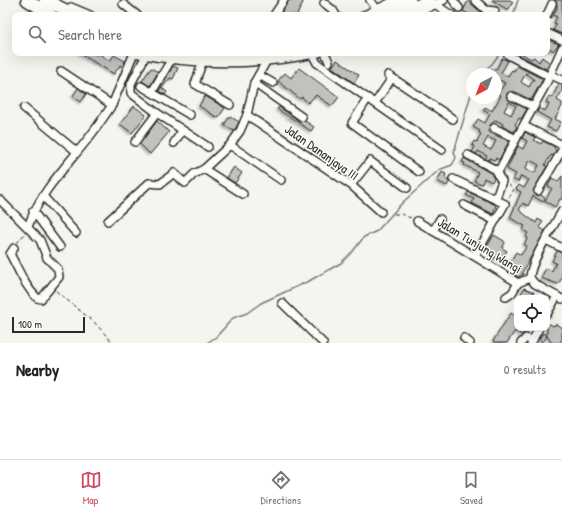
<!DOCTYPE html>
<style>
body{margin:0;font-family:"Patrick Hand",sans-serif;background:#f2f2f2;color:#222}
.controls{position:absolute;right:12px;bottom:12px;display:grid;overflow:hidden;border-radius:8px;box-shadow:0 4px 16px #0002}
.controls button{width:36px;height:36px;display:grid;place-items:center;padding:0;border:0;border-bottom:1px solid #e0e0e0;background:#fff;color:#222;font:20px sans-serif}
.compass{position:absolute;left:466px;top:68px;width:36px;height:36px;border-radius:50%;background:#fff;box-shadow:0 4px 16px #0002;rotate:222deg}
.scale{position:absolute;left:12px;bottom:10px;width:73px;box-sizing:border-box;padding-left:4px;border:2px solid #2b2b2b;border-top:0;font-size:11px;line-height:14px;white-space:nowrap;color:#2b2b2b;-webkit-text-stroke:3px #fdfcf7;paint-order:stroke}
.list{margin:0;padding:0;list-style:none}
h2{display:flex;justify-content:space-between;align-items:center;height:52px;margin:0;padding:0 16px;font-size:17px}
h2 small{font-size:13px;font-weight:400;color:#767676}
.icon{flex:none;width:22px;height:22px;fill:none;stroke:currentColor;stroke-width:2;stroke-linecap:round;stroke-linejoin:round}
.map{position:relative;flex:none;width:562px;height:343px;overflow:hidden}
.search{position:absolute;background:#fff;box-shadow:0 4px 16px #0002;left:12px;right:12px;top:12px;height:44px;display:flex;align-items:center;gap:10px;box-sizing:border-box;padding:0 14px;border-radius:8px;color:#767676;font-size:15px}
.sheet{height:116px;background:#fff}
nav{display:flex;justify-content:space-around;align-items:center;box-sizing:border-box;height:56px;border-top:1px solid #e0e0e0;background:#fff;font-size:11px;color:#767676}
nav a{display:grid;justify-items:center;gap:2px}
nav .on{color:#d1495b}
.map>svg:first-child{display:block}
</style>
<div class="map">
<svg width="562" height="343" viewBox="0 0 562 343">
<defs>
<filter id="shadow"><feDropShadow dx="-2" dy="2" stdDeviation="1" flood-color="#0004"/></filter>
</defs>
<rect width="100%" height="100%" fill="#f5f4ef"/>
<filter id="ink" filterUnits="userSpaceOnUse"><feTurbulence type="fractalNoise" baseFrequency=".025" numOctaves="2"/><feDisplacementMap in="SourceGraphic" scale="8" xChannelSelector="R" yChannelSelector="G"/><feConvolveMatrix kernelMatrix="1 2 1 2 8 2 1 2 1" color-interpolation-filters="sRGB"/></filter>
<g filter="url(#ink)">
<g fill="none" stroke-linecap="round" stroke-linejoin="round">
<g stroke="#797877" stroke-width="1.5">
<polyline points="513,15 518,0"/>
<polyline points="480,74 492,64 500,53"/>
<polyline points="207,343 216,337 233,318 247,313 261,303 309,281 341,263 353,251 364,237 377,231 403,202 439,170 452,165 456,158 454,152 472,91"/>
</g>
</g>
<g fill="#c2c1be" stroke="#2b2b2b" fill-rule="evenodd" filter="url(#shadow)">
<polygon points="289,0 304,0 297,15 280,15"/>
<polygon points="492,0 510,0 513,2 508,10"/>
<polygon points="555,0 562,0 562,34 553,30 557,24 554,23 557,17 553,15 557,9 557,3"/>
<polygon points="468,1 483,14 486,15 470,15 463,11"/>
<polygon points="548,40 559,44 553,51 550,48 547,52"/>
<polygon points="79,53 93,53 97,55 98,53 110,61 114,55 125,61 123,67 120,65 114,74"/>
<polygon points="521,53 531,59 534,57 539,62 542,57 550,63 546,69 519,55"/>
<path d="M502,58L508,61L501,73L508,76L512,70L514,71L517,66L543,79L531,100L513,91L507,94L506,97L509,100L527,109L521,119L519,118L515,125L517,126L514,132L502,126L503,124L496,120L490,125L488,132L509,141L499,160L496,158L494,160L490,158L489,160L485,159L487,156L478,151L476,154L472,152L475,147L472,145L474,141L477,142L481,134L479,133L480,131L473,127L478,119L485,123L490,114L483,110L485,107L492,111L501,96L498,94L505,83L496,78V74H489L492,68L496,70ZM526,73L534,79L529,87L521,82ZM509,102L516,106L511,115L504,111ZM488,137L496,141L491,150L483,146Z"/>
<polygon points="337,60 359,75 354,83 332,67"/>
<polygon points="173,66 178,68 173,79 170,78 162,88 167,92 165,95 159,91"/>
<polygon points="151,68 158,72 150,86 142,81"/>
<polygon points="299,68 339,97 332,106 316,95 308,103 302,97 300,99 278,81 285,73 291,78"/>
<polygon points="559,84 562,85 562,91 557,100 562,103 562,106 555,119 561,122 556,131 547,127 551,120 537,112 539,108 545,111 549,104 546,102 549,96 552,98"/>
<polygon points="78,88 86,94 81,102 73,96"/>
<polygon points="205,96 225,108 218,118 199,106"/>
<polygon points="134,106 146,115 132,133 120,124"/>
<polygon points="279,107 299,121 305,121 314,127 311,131 277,109"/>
<polygon points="230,116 239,122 234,131 224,125"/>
<polygon points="157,121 169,132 150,154 140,144"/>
<path d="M525,132L536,138L534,140L541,144L543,141L555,147L554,148L556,150L553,156L551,155L545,165L547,166L533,191L536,195H541L545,198L543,202L533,196L528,206L523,203L519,210L536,223L538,219L543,222L539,227L545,231L522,273L524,274L518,277L511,273L514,268L512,266L495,257L492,261L488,259L492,252L486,248L494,235L504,241L505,243L502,248L507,251L503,257L511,261L516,252L521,255L527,246L524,244L528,238L526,236L528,233L523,230L525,226L510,218L521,192L516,189L519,185L524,188L529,180L521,176L518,182L513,179L516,174L507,169L518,146L523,149L527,141L522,138ZM530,160L539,165L535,173L525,169Z"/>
<polygon points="464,158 492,174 492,176 494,178 492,182 484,178 482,184 474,181 478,172 464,165 465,163 462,162"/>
<polygon points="234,167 242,173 235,183 227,178"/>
<polygon points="442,172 446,174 445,177 449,182 447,186 437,181"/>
<polygon points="562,176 562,199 560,199 555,207 545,201 552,188 548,186 552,178 558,182"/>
<polygon points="468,192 496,205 493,214 472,203 474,199 466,195"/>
<polygon points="557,251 562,253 562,278 558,284 541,278 546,268 552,271 556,263 552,261"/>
<polygon points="524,288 534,292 531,298 523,298 524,296 521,294"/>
<polygon points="511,313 517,317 517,328 527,328 522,335 515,331 507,343 496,343 493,341"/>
<polygon points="547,323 554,326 555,324 562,327 562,339 560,343 552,343 547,336 543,342 539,339 543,333 547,336"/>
</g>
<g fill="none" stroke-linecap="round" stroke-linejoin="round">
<defs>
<g id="minor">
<polyline points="370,0 377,9"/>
<polyline points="453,0 459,8"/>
<polyline points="475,0 486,10 495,11"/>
<polyline points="324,3 333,10 336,15"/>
<polyline points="123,4 137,15"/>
<polyline points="435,4 451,15"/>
<polyline points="71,7 90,15"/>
<polyline points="274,15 284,0"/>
<polyline points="364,15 396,0"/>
<polyline points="414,15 444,0"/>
<polyline points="547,15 552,4"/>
<polyline points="547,33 562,40"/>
<path d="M134,53C195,66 258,66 319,53"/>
<polyline points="147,53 131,84 131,93 157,113 208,147"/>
<polyline points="325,53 329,62"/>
<polyline points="312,54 317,63 442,150"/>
<polyline points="508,55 550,77"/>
<polyline points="202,63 195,84 230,105"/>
<polyline points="259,75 273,83"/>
<polyline points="388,75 453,119"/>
<polyline points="551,75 562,80"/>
<polyline points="254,83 302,117"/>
<polyline points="141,86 190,115"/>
<polyline points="152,92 171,60"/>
<polyline points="511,96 534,107"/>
<polyline points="368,98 352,123 419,172"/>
<polyline points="375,103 392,78"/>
<polyline points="112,105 134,53"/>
<polyline points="24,108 77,152"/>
<polyline points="247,115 351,185 381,212"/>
<polyline points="524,126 562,145"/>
<polyline points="494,128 516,139"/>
<polyline points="135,142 157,113"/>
<polyline points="174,143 182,131"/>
<polyline points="230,145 281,180"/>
<polyline points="468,155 498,171"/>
<polyline points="204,169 243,194"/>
<polyline points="453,179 505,204 475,256"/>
<polyline points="351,185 370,161 407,188"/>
<polyline points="538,191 562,150"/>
<polyline points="43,196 76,233"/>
<polyline points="496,198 502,181 497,174 546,84 562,48"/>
<path d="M0,200L40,240L47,258L58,269L59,277L41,299L37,298C24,285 19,270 10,254L14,248"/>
<polyline points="464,205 495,221"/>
<polyline points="33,211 60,247"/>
<path d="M562,211C553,227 530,262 530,278L535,284L562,299"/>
<polyline points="108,221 149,183 160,184 174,173 185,183 194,174 204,169 230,145 240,131 247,115 254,83 266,62"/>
<polyline points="417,221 518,283 530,278"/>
<path d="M28,227C39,193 65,168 87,140C96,129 104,117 112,105L61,71"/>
<polyline points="433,231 440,219"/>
<polyline points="546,240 562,248"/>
<polyline points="506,297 512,293 518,283"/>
<polyline points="282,303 323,343"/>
<polyline points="547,314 557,296"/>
<polyline points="464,338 470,343"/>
<polyline points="521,343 526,338 533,340"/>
<polyline points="531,343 539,328"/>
</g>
<g id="highway">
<polyline points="27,0 51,15"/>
<polyline points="45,0 76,15"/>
<polyline points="379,15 410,0"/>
<polyline points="399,15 429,0"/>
<polyline points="172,53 223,57 282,53"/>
</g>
</defs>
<use href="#minor" stroke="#2b2b2b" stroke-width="10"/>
<use href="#highway" stroke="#2b2b2b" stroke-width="14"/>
<g stroke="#2b2b2b" stroke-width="1" stroke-dasharray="4 3" stroke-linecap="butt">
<polyline points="508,184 514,189 509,198"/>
<polyline points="394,214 401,214 411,218"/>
<polyline points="17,243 25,233"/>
<polyline points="56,291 95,323 113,343"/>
</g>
<use href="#minor" stroke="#fdfcf7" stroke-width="7"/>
<use href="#highway" stroke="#fdfcf7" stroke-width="11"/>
</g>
</g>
<g text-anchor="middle" stroke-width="3" stroke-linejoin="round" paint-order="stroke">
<g font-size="13" fill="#2b2b2b" stroke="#fdfcf7">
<text transform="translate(322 152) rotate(35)" y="5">Jalan Dananjaya III</text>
<text transform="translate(480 245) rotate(31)" y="5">Jalan Tunjung Wangi</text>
</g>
</g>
</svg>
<div class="controls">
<button><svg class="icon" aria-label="locate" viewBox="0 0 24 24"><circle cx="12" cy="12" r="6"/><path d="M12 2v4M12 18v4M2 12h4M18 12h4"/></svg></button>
</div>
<svg class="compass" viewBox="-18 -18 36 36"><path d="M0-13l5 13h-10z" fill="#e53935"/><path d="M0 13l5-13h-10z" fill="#767676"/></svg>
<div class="scale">100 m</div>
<div class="search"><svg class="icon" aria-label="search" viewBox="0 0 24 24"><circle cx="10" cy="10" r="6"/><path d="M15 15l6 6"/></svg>Search here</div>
</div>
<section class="sheet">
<h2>Nearby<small>0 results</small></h2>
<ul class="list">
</ul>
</section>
<nav>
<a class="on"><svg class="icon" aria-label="map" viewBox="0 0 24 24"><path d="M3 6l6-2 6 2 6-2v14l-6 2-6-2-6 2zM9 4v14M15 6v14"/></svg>Map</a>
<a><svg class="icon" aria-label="directions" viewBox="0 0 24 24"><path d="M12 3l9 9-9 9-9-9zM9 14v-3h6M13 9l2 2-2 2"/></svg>Directions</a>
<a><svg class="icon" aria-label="saved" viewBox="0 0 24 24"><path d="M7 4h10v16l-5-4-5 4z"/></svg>Saved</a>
</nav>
